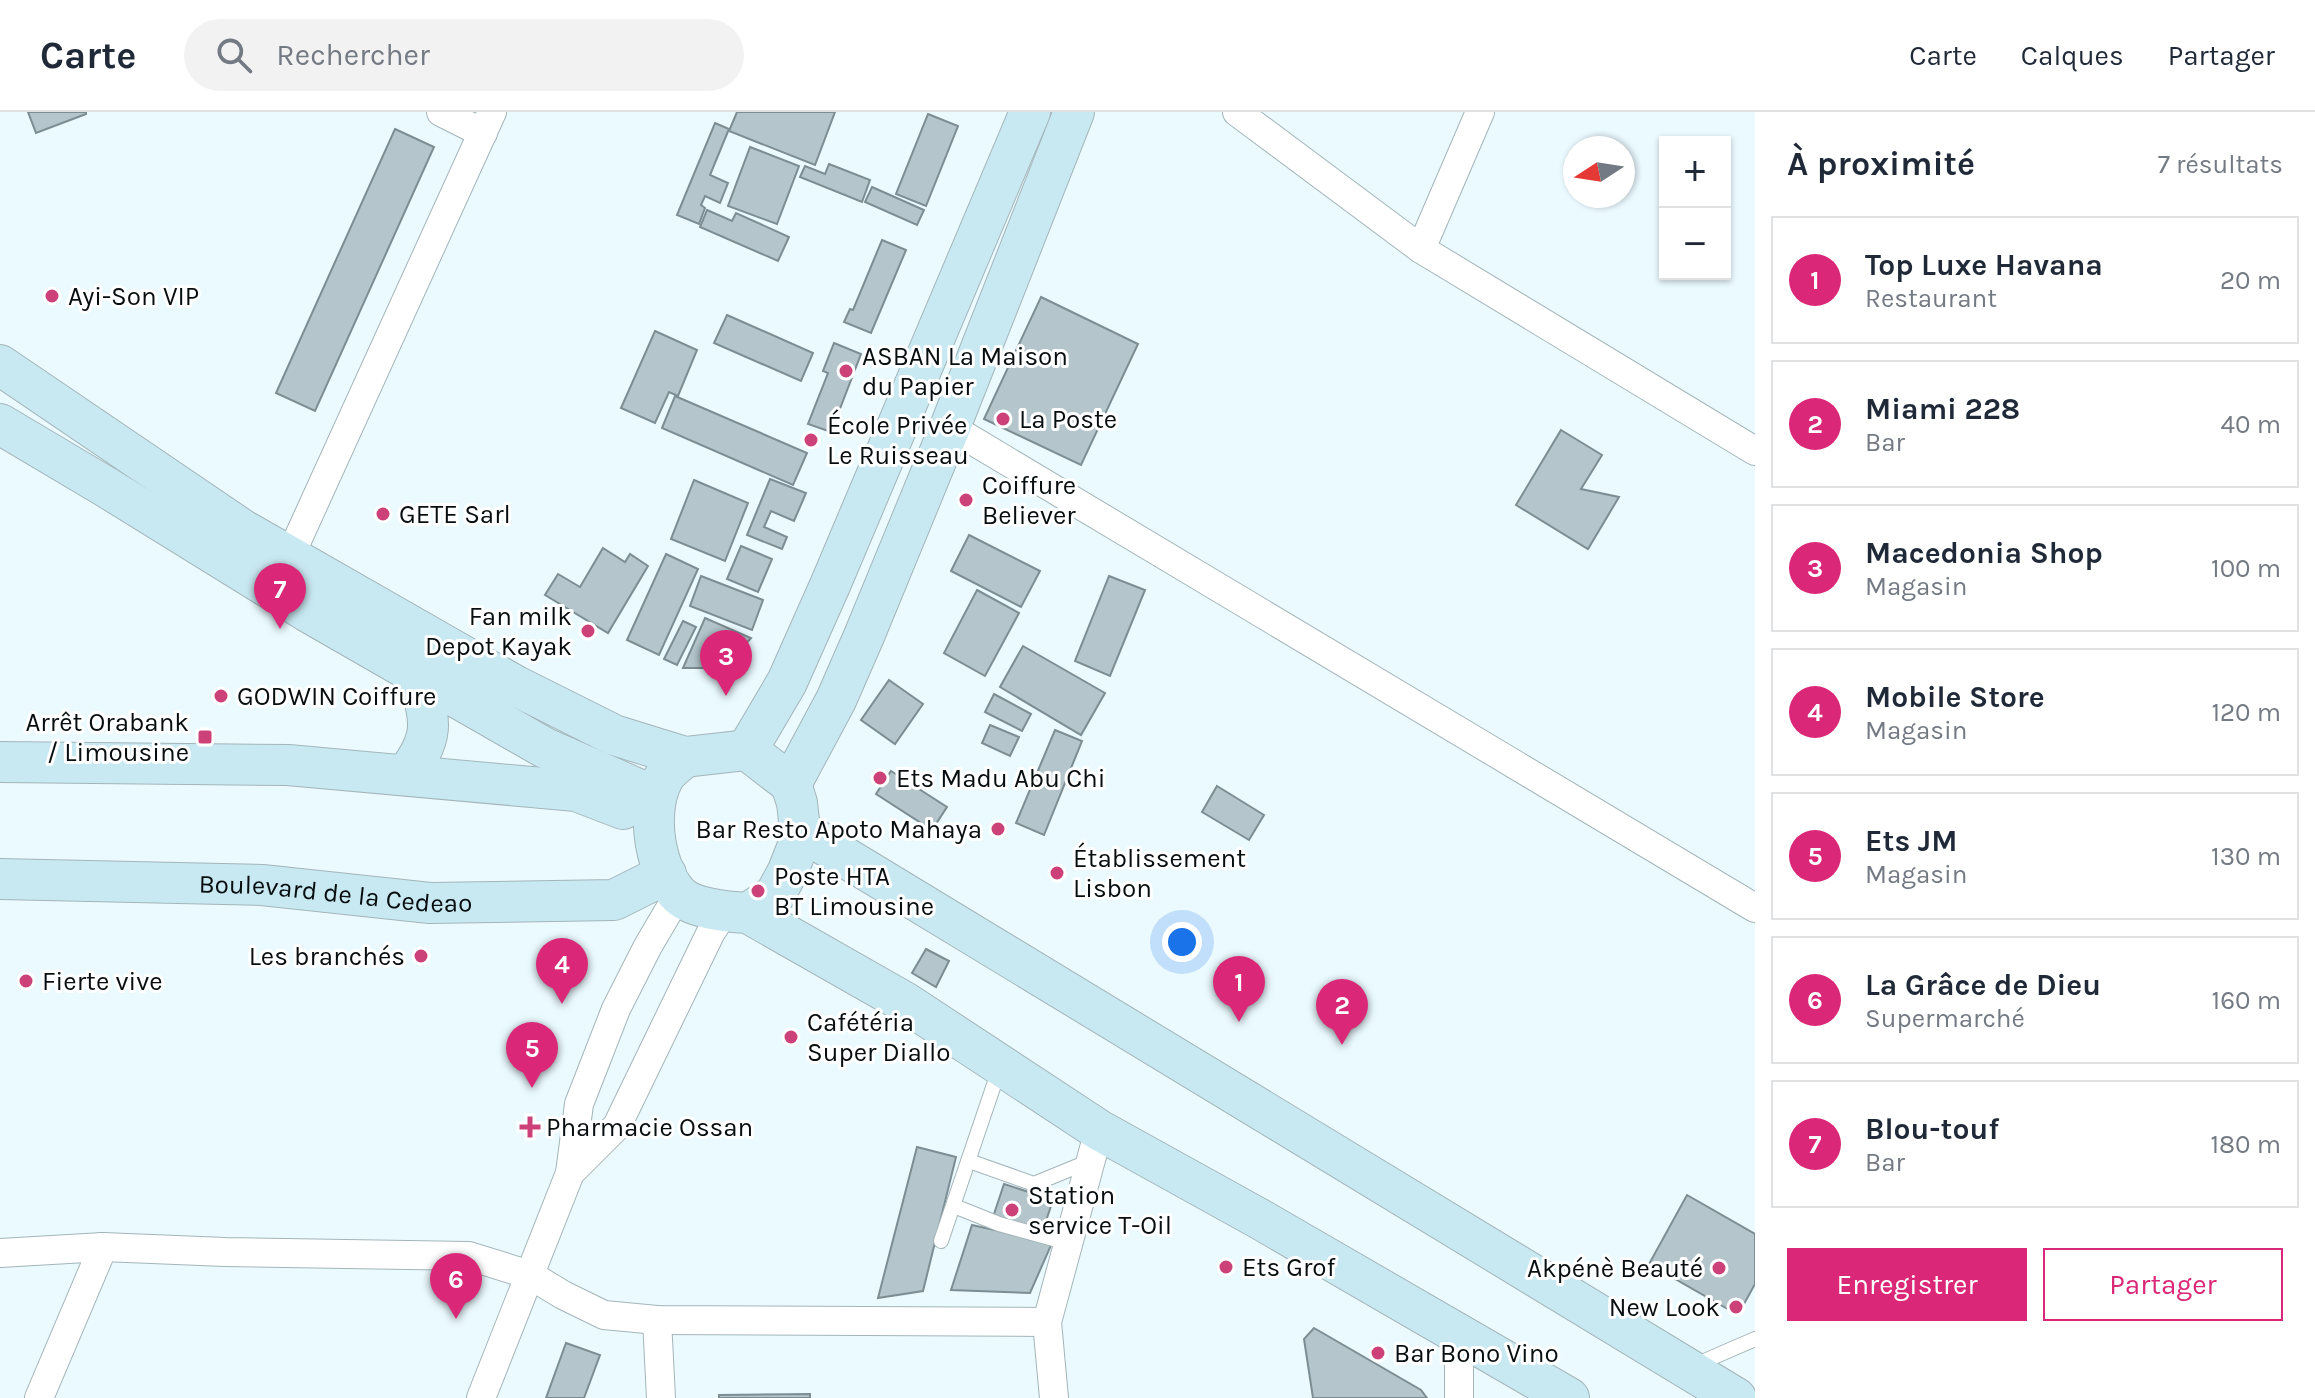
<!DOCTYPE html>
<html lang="fr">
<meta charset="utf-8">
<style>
body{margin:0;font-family:Karla,sans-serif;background:#f2f2f3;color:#1f2937}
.controls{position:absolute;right:24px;top:24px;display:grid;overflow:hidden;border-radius:0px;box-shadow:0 2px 6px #0004}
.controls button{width:72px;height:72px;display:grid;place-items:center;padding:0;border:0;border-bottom:2px solid #e0e1e3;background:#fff;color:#1f2937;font:40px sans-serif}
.compass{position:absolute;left:1563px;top:24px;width:72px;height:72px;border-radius:50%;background:#fff;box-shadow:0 2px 6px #0004;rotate:258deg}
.you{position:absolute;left:1182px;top:830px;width:28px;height:28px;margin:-20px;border:6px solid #fff;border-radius:50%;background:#1a73e8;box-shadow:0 0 0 12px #1a73e833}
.badge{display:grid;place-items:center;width:52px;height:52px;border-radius:50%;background:#db2777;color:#fff;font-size:26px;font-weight:700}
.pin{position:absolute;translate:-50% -66px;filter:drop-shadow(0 2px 4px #0008)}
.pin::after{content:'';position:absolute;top:42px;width:28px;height:24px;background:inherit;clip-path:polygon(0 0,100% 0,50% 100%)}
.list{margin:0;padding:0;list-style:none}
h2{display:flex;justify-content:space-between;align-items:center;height:104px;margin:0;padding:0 32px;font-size:34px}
h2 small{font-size:26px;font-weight:400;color:#747a83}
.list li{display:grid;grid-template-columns:52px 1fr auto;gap:24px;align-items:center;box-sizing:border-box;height:128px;margin:0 16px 16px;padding:0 16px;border:2px solid #e0e1e3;border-radius:0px}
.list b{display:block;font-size:30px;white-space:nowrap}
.list p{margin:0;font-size:26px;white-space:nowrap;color:#747a83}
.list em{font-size:26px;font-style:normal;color:#747a83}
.actions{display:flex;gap:16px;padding:24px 32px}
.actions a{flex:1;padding:18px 0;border:2px solid #db2777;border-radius:0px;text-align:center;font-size:28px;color:#db2777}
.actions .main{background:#db2777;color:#fff}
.icon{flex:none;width:44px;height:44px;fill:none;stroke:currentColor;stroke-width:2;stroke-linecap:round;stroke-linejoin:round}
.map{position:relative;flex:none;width:1755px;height:1286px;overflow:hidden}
header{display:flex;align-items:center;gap:48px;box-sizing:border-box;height:112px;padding:0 40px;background:#fff;border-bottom:2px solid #e0e1e3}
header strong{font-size:38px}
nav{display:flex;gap:44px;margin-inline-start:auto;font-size:28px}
.search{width:560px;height:72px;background:#f2f2f3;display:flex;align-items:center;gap:20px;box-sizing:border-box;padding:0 28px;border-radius:44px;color:#747a83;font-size:30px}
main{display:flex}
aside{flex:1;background:#fff}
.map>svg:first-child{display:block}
</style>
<header>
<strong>Carte</strong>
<div class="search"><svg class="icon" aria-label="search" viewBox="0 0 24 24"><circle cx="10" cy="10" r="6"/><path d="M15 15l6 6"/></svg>Rechercher</div>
<nav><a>Carte</a><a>Calques</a><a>Partager</a></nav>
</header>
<main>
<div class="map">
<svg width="1755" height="1286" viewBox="0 0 1755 1286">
<rect width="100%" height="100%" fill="#ebfaff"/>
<g fill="#b4c6cc" stroke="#7c8d93" stroke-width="2">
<polygon points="28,0 86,0 86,2 36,21"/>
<polygon points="737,0 835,0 815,53 729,19"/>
<polygon points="928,2 958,14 926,94 896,82"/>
<polygon points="715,11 729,17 710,63 728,71 720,91 705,84 701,93 705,96 699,112 677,103"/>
<polygon points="395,17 434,35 315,299 276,281"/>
<polygon points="750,35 799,54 777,112 728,94"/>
<polygon points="829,52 870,68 862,90 800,65 805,54 825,62"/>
<polygon points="872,75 924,98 917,113 865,90"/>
<polygon points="707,98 732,109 736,101 789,125 778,149 700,115"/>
<polygon points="882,128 906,138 871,221 844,210 850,197 853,198"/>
<polygon points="1041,185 1138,232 1081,353 984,307"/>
<polygon points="727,203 813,241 801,269 714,231"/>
<polygon points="655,219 697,238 678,284 669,280 655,311 621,296"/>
<polygon points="834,231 861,242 831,320 808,312 828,261 823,259"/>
<polygon points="675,284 807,341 793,373 662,316"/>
<polygon points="1561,318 1602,343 1581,377 1619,385 1588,437 1516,393"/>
<polygon points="770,367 806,381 794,409 771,399 764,415 787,425 782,437 747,423"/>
<polygon points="694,368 748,391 725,449 671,427"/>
<polygon points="969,423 1040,459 1021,495 951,459"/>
<polygon points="741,434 772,447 758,480 727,467"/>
<polygon points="603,436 625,450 630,442 648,454 608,521 545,483 558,462 580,475"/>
<polygon points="666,442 698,457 659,543 627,528"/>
<polygon points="701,464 763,488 752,518 690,494"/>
<polygon points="1109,464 1145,478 1110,564 1075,549"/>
<polygon points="977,478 1019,501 985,564 944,541"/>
<polygon points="705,506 751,526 736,543 726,549 703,556 683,556"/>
<polygon points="683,509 696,515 677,553 664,547"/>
<polygon points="1023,534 1105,581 1081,623 1000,575"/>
<polygon points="889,568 923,592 895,632 861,608"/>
<polygon points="994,582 1031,602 1022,619 985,600"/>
<polygon points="990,613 1019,625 1010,644 982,631"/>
<polygon points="1055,618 1082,629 1044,723 1016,711"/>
<polygon points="891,659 947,695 932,718 876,682"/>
<polygon points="1217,674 1264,703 1249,728 1202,700"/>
<polygon points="926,837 949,849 936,875 912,861"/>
<polygon points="917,1035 956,1045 923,1179 878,1186"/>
<polygon points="1004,1072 1053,1088 1042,1121 993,1105"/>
<polygon points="1687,1083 1755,1122 1755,1172 1738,1203 1649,1152"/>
<polygon points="972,1113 1052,1131 1030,1181 951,1178"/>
<polygon points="1314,1216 1421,1278 1427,1286 1313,1286 1304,1227"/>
<polygon points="566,1231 600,1243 584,1286 546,1286"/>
<polygon points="810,1282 810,1286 719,1286 719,1283"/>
</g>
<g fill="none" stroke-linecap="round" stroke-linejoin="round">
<defs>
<g id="service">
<polyline points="969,1049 1034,1072 1090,1049"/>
<polyline points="954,1094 999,1112 1068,1131"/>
<polyline points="941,1129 1000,955"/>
<polyline points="1693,1254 1755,1227"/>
</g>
<g id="minor">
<polyline points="441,0 483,21"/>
<polyline points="1237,0 1421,137 1755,339"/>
<polyline points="1421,137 1480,0"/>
<polyline points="950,315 1755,796"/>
<polyline points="290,444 492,0"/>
<polyline points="570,1061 617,1014 711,820 724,800"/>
<polyline points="0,1141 103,1135 225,1140 469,1144 530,1163 563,1183 604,1203 657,1208 1047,1210"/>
<polyline points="657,1208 661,1286"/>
<polyline points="39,1286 103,1135"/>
<polyline points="481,1286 570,1061 579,992 616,897 648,834 678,783"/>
<polyline points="1054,1286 1047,1210 1099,1018"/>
<polyline points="1459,1286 1459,1224"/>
</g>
<g id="secondary">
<polyline points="0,253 243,418 516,574 614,623 685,645 747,638 791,672 797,691 800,718 797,736 788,759 775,783 748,801"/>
<polyline points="0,312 106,375 308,500 545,636 656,685"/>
<polyline points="747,638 787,570 831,471 1030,0"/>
<path d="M685,645C679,650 671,656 666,662C645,693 653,754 677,781C690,797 729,800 748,801L906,891L1099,1018L1258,1106L1569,1286"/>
<polyline points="0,650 288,653 576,679 623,697"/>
<path d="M400,662L408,660C437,622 429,606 418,563"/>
<polyline points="791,672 836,588 864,524 950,315 1074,0"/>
<polyline points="800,718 1736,1286"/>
<path id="s1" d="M0,767L262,773L430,791L614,788L666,762"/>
</g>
</defs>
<use href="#service" stroke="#a3b5ba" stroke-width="16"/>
<use href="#minor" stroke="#a3b5ba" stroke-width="30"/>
<use href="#secondary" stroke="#a3b5ba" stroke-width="42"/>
<use href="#service" stroke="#fff" stroke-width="14"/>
<use href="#minor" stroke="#fff" stroke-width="28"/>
<use href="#secondary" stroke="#c9e9f2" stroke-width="40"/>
</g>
<g fill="#cc4278" stroke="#fff" stroke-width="3">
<circle cx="52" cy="184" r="8"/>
<circle cx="846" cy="259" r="8"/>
<circle cx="1003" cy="307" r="8"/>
<circle cx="811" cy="328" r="8"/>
<circle cx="966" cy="388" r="8"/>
<circle cx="383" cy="402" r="8"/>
<circle cx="588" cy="519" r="8"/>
<circle cx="221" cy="584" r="8"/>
<rect x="197" y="617" width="16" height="16" rx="4"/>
<circle cx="880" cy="666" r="8"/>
<circle cx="998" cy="717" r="8"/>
<circle cx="1057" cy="761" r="8"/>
<circle cx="758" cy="779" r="8"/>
<circle cx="421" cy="844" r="8"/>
<circle cx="26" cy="869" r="8"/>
<circle cx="791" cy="925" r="8"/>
<path d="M526 1003h8v8h8v8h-8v8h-8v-8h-8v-8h8z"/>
<circle cx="1012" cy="1098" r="8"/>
<circle cx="1226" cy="1155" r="8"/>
<circle cx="1719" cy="1156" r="8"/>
<circle cx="1736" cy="1195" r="8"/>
<circle cx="1378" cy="1241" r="8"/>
</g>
<g text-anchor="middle" stroke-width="6" stroke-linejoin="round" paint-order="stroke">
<g font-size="26" fill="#080e10" stroke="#fff" text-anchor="start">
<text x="68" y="193">Ayi-Son VIP</text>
<text x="862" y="253">ASBAN La Maison<tspan x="862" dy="30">du Papier</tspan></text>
<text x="1019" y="316">La Poste</text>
<text x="827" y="322">École Privée<tspan x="827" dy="30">Le Ruisseau</tspan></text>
<text x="982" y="382">Coiffure<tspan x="982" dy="30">Believer</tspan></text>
<text x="399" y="411">GETE Sarl</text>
<text x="572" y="513" text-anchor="end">Fan milk<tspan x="572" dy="30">Depot Kayak</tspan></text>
<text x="237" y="593">GODWIN Coiffure</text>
<text x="189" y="619" text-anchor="end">Arrêt Orabank<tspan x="189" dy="30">/ Limousine</tspan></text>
<text x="896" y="675">Ets Madu Abu Chi</text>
<text x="982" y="726" text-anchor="end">Bar Resto Apoto Mahaya</text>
<text x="1073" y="755">Établissement<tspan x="1073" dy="30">Lisbon</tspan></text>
<text x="774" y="773">Poste HTA<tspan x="774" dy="30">BT Limousine</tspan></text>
<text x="405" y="853" text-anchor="end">Les branchés</text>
<text x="42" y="878">Fierte vive</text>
<text x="807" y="919">Cafétéria<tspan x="807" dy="30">Super Diallo</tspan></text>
<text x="546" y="1024">Pharmacie Ossan</text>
<text x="1028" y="1092">Station<tspan x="1028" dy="30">service T-Oil</tspan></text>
<text x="1242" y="1164">Ets Grof</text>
<text x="1703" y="1165" text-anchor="end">Akpénè Beauté</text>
<text x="1720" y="1204" text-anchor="end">New Look</text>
<text x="1394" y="1250">Bar Bono Vino</text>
</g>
<g font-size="26" fill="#080e10" stroke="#fff">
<text dy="9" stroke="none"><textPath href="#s1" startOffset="336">Boulevard de la Cedeao</textPath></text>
</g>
</g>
</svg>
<div class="controls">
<button>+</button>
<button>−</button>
</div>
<svg class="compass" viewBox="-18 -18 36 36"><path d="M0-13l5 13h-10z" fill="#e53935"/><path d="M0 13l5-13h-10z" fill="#747a83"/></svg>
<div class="you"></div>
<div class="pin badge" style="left:1239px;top:910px">1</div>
<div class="pin badge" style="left:1342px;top:933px">2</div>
<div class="pin badge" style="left:726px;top:584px">3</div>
<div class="pin badge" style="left:562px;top:892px">4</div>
<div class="pin badge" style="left:532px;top:976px">5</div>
<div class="pin badge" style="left:456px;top:1207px">6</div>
<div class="pin badge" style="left:280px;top:517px">7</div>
</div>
<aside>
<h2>À proximité<small>7 résultats</small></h2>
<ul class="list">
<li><span class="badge">1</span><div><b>Top Luxe Havana</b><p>Restaurant</p></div><em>20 m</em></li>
<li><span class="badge">2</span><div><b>Miami 228</b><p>Bar</p></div><em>40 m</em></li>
<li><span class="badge">3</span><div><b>Macedonia Shop</b><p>Magasin</p></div><em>100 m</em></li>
<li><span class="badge">4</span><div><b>Mobile Store</b><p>Magasin</p></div><em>120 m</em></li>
<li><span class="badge">5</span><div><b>Ets JM</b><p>Magasin</p></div><em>130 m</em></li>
<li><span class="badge">6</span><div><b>La Grâce de Dieu</b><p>Supermarché</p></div><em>160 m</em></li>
<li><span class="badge">7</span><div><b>Blou-touf</b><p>Bar</p></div><em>180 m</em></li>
</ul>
<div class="actions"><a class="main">Enregistrer</a><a>Partager</a></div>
</aside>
</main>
